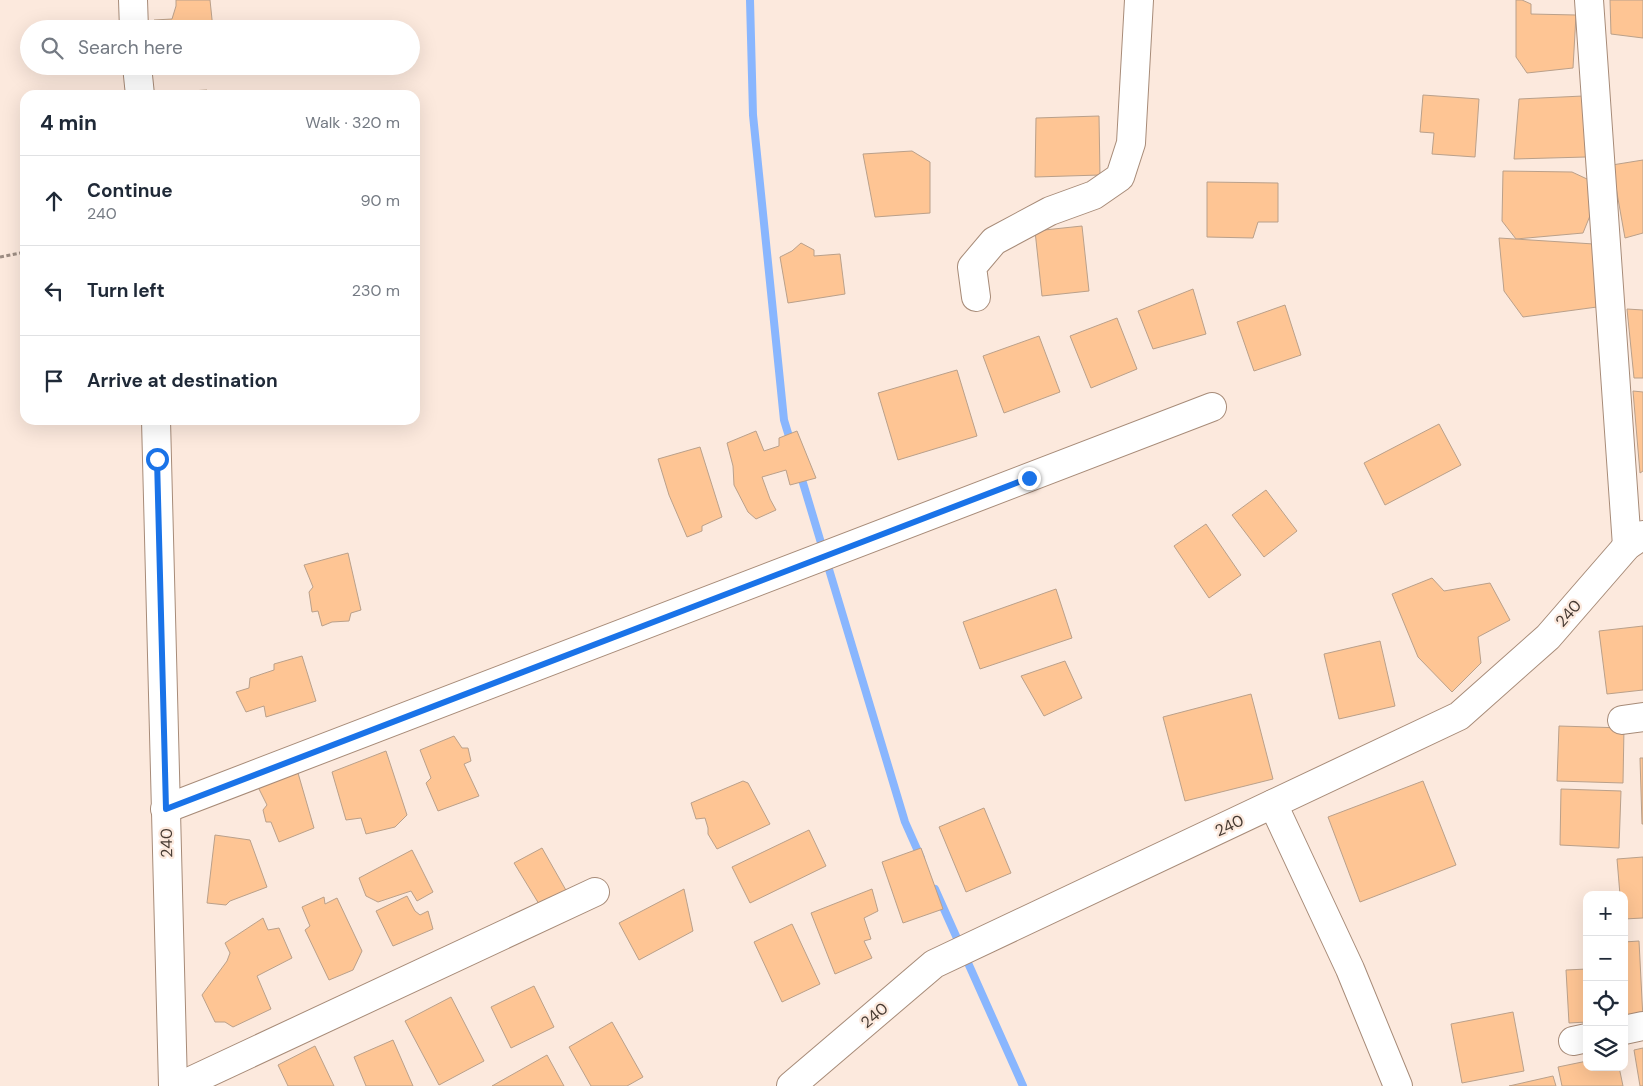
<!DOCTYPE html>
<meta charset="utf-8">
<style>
body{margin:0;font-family:"DM Sans",sans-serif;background:#f6f6f7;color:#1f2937}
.controls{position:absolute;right:15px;bottom:15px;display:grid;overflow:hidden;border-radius:10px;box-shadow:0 5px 20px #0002}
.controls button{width:45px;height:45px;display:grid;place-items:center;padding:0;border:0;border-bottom:1px solid #e0e1e3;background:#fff;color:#1f2937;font:25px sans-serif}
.stop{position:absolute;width:15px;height:15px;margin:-11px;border:4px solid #1a73e8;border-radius:50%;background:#fff}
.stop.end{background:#1a73e8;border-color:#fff;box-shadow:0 1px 5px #0008}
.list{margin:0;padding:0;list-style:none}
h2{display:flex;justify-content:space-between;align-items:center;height:65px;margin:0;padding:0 20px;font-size:21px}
h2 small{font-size:16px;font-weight:400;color:#747a83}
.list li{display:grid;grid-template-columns:32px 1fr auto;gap:15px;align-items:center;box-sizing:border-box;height:90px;padding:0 20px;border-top:1px solid #e0e1e3}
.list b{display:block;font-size:19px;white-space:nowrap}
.list p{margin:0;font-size:16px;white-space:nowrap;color:#747a83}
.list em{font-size:16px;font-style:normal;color:#747a83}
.icon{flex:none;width:28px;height:28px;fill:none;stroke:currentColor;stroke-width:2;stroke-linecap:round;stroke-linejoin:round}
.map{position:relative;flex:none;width:1643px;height:1086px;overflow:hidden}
.search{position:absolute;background:#fff;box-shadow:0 5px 20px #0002;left:20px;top:20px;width:400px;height:55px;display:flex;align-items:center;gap:12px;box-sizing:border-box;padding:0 18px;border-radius:28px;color:#747a83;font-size:19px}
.panel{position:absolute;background:#fff;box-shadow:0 5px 20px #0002;left:20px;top:90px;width:400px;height:335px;border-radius:15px}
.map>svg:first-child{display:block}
</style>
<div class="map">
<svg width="1643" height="1086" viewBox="0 0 1643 1086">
<rect width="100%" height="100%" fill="#fce9dd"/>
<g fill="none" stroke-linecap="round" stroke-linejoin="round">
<g stroke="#89b6fe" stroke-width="8">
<polyline points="750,0 753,115 784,420 791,443"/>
<polyline points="800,473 905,822 921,858"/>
<polyline points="935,889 1023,1086"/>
</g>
</g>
<g fill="#fec594" stroke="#baa08a">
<polygon points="176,0 210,0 213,29 158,29 154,20 172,19 176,6"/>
<polygon points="1516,0 1522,0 1531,4 1531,14 1576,15 1573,68 1527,73 1516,57"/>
<polygon points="1610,0 1643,0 1643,38 1611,34"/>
<polygon points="207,90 208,95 187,95 190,91"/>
<polygon points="1423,95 1479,99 1475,157 1432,154 1434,133 1420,132"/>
<polygon points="1583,96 1586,157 1514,159 1519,99"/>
<polygon points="1099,116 1100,175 1035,177 1036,118"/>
<polygon points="912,151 930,162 930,213 875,217 863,154"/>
<polygon points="1643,160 1643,233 1625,238 1612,165"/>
<polygon points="1503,171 1572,172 1602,186 1583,233 1516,239 1502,221"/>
<polygon points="1207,182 1278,183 1278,222 1258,222 1253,238 1207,237"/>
<polygon points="1082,226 1089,291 1042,296 1035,231"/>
<polygon points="1499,238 1594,244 1597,307 1523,317 1504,291"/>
<polygon points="801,243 814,250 814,256 840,254 845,294 788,303 780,257 792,251"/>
<polygon points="1193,289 1206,334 1153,349 1138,311"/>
<polygon points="1285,305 1301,355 1254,371 1237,322"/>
<polygon points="1627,309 1643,310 1643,378 1634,378"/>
<polygon points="1117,318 1137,369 1091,388 1070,336"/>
<polygon points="1039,336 1060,392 1004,413 983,356"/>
<polygon points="957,370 977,436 898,460 878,393"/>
<polygon points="1633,391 1643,392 1643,471 1640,473"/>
<polygon points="1439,424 1461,465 1385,505 1364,463"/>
<polygon points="756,431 764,451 779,446 779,438 797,431 816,478 790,485 786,470 762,477 770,499 776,510 756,519 748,512 734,485 733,466 727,443"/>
<polygon points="700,447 722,517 702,526 702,531 687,537 669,495 658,459"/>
<polygon points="1266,490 1297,531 1264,557 1232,515"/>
<polygon points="1206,524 1241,575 1209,598 1174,546"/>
<polygon points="348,553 361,610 351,613 349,621 332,622 322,626 318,611 312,612 309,592 313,587 304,565"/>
<polygon points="1432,578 1444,591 1490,583 1510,620 1478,637 1481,663 1452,692 1418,657 1392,594"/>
<polygon points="1056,589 1072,638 980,669 963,622"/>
<polygon points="1643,626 1643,690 1607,694 1599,631"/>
<polygon points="1380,641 1395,706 1339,719 1324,654"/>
<polygon points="302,656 316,701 266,717 264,706 246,712 236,692 249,688 250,678 274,670 274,664"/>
<polygon points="1065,661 1082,698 1044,716 1021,676"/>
<polygon points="1251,694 1273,779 1185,801 1163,717"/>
<polygon points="1559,726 1624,728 1623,783 1557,781"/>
<polygon points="454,736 462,748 468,748 471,761 464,764 479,796 438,811 426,783 431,778 420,750"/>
<polygon points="386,751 407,815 395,827 366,834 361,818 346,820 332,772"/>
<polygon points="1640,758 1643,758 1643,824 1642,824"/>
<polygon points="298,773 314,828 279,842 271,822 266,822 263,810 267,805 258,787"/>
<polygon points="743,781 748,783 770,824 717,849 708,834 708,828 705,818 696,819 691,803"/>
<polygon points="1423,781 1456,865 1360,902 1328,817"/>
<polygon points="1561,789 1621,791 1619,848 1560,845"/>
<polygon points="984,808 1011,873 966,892 939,827"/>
<polygon points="809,830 826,866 750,903 732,867"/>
<polygon points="215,835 250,840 267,887 230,901 226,905 207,903"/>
<polygon points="542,848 567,892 539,904 514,863"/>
<polygon points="921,848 943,909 903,923 882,862"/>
<polygon points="412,850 433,892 417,901 411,891 378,902 366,896 359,878"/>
<polygon points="1643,857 1643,918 1624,919 1624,895 1620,895 1617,859"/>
<polygon points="684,889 693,931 639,960 619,923"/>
<polygon points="872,889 878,911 864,918 871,939 864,941 872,958 835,974 811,913"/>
<polygon points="407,896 415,911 420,915 428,911 433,929 393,946 376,911"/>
<polygon points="324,897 325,904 337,898 362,951 353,970 329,980 305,930 310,926 302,907"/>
<polygon points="263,918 268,930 279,928 292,958 257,976 271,1009 233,1027 225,1022 215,1022 202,995 227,961 230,953 225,943"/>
<polygon points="792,924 820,984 782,1002 754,942"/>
<polygon points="1639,941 1643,1019 1624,1020 1624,942"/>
<polygon points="1587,969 1587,1022 1569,1023 1566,970"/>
<polygon points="534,986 554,1027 511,1048 491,1007"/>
<polygon points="451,997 484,1061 439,1085 405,1021"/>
<polygon points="1513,1012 1524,1071 1462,1083 1451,1024"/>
<polygon points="612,1022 643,1077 627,1086 591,1086 569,1047"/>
<polygon points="393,1040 413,1086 366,1086 354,1057"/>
<polygon points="315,1046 334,1086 288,1086 278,1065"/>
<polygon points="1643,1048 1643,1086 1640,1086 1634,1050"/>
<polygon points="547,1055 564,1086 492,1086"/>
<polygon points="1587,1061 1587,1067 1619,1067 1623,1086 1562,1086 1558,1067"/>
<polygon points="1553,1076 1556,1086 1509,1086"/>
</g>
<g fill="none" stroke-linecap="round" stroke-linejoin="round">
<defs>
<g id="minor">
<polyline points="133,0 134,29"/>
<polyline points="1589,0 1627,546"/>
<polyline points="137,66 140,95"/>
<polyline points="976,297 972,267 994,241 1050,211 1094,195 1120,177 1131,143 1139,0"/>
<polyline points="156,420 173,1086"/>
<polyline points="1622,720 1643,717"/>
<polyline points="1273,804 1350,969 1398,1086"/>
<polyline points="165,809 1212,407"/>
<polyline points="1624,1030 1643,1026"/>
<polyline points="1573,1041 1587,1038"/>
<polyline points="180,1086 595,892"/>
<polyline points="791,1086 934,964 1459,716 1548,637 1627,546 1643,535"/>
</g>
</defs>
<use href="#minor" stroke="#a78b78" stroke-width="30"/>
<polyline stroke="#9d8d83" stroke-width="3" stroke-dasharray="4 2.5" stroke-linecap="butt" points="0,257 25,252"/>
<use href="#minor" stroke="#fff" stroke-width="28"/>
</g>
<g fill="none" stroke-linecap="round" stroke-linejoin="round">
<polyline stroke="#1a73e8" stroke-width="6" points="157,459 166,809 1029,478"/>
</g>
<g text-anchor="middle" stroke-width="4.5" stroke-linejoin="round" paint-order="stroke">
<g font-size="16" fill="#453931" stroke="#fce9dd">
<text transform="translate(1568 613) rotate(-49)" y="6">240</text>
<text transform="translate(1229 825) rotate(-25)" y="6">240</text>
<text transform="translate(166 843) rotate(-91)" y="6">240</text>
<text transform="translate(874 1015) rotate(-40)" y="6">240</text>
</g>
</g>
</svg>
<div class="controls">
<button>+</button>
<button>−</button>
<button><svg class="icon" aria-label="locate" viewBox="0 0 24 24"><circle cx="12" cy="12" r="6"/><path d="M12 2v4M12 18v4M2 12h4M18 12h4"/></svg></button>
<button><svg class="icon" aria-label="layers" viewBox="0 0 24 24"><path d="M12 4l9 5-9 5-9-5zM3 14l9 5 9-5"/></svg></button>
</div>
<div class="stop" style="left:157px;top:459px"></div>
<div class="stop end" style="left:1029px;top:478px"></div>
<div class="search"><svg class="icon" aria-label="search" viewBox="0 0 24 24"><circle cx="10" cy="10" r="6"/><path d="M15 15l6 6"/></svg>Search here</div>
<section class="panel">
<h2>4 min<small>Walk · 320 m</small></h2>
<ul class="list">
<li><svg class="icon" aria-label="ahead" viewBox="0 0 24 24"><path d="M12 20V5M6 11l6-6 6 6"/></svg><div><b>Continue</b><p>240</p></div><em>90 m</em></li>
<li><svg class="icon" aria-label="left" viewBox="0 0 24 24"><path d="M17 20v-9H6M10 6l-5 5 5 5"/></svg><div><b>Turn left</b></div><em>230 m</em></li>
<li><svg class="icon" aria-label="arrive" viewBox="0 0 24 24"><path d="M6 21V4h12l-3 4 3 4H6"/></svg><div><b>Arrive at destination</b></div></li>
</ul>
</section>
</div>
